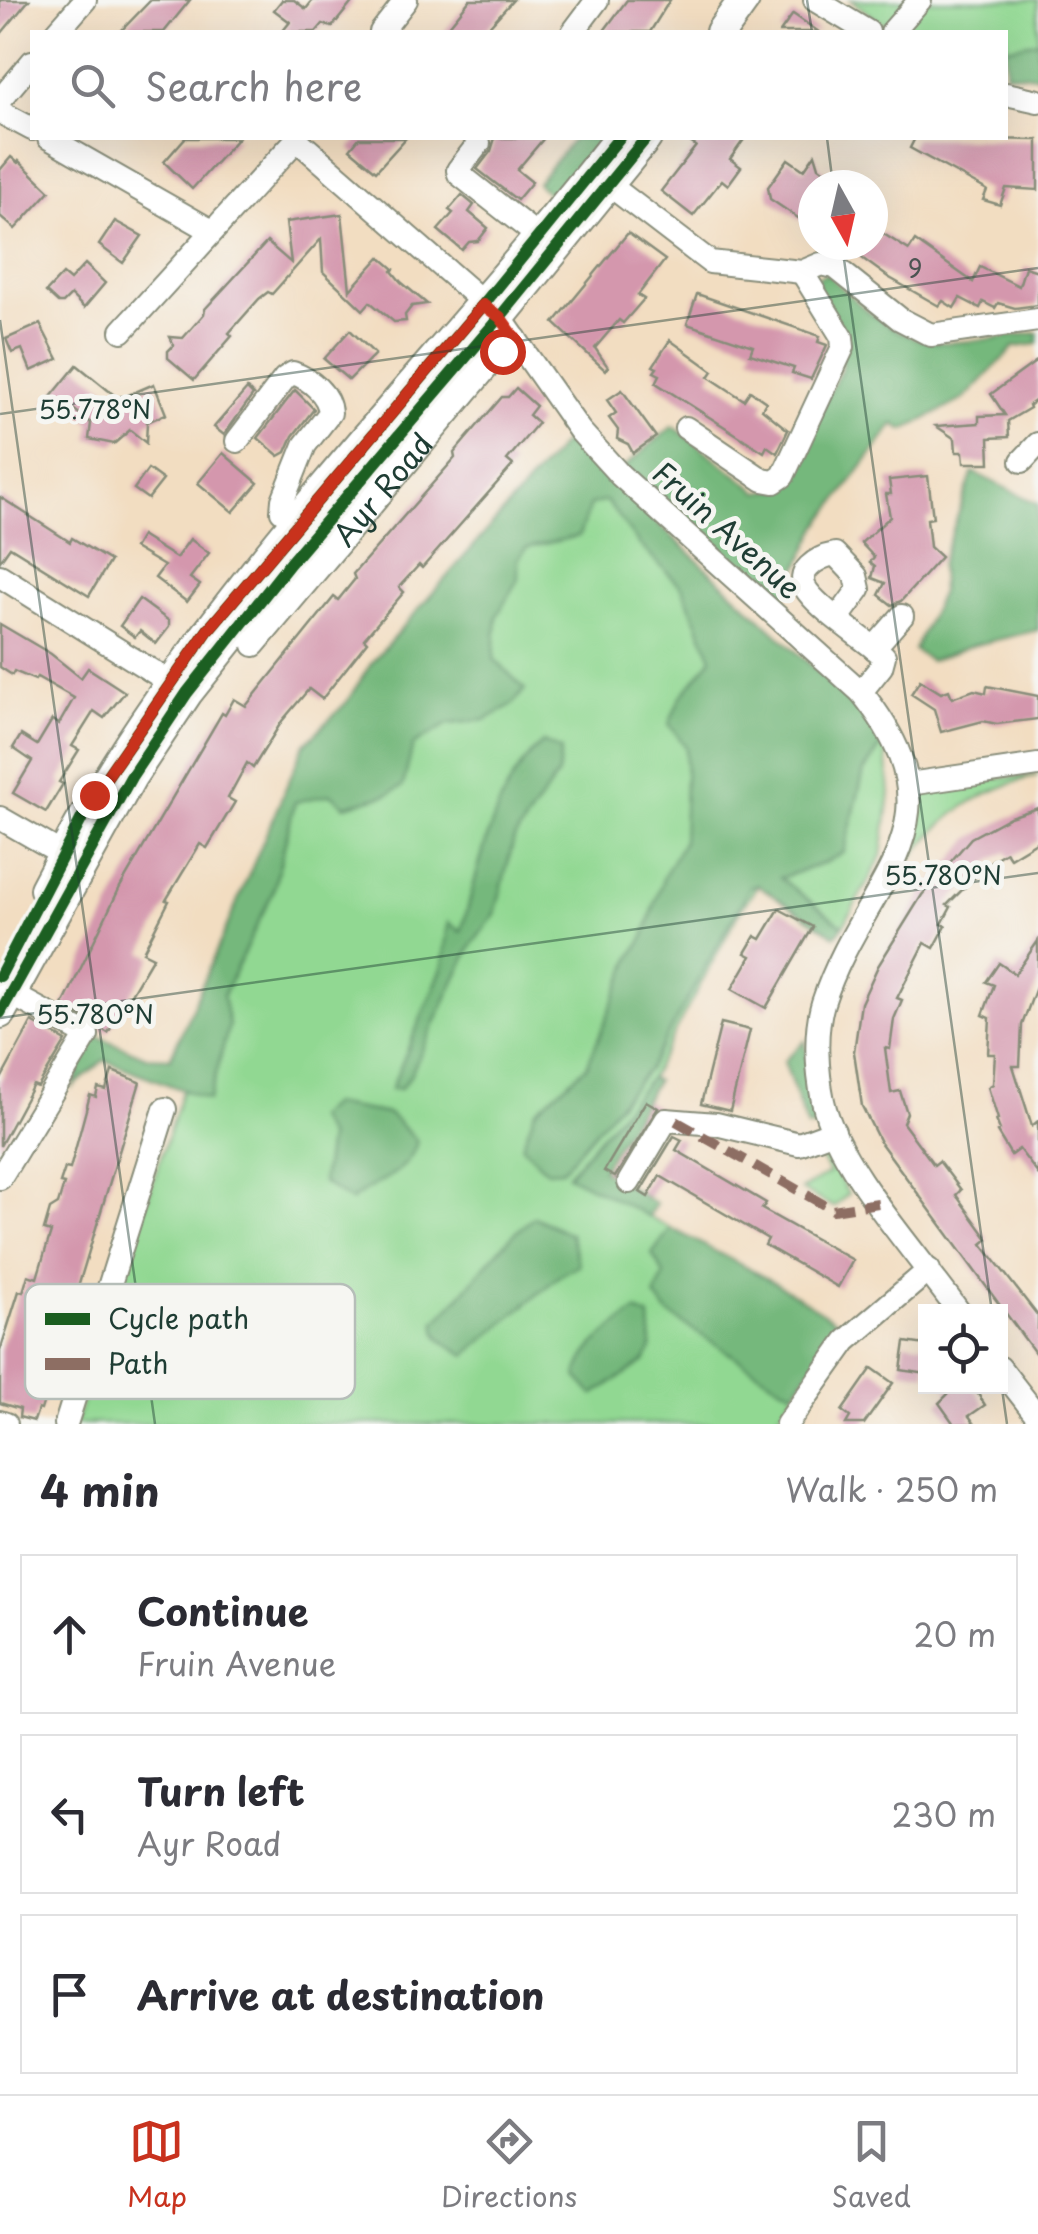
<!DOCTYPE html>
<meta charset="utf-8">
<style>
body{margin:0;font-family:"Playpen Sans",sans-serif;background:#f2f2f3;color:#2b2b33}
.controls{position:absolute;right:30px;bottom:30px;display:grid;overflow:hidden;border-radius:0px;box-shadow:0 10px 40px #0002}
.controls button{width:90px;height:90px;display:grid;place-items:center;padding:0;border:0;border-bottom:2px solid #e1e1e2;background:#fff;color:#2b2b33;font:50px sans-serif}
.compass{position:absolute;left:798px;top:170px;width:90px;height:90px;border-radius:50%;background:#fff;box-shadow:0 10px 40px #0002;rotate:172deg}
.stop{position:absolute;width:30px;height:30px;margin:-22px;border:8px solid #c8321e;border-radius:50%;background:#fff}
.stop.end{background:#c8321e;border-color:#fff;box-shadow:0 2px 10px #0008}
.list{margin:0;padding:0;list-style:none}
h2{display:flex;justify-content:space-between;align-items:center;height:130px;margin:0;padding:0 40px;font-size:42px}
h2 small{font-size:32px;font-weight:400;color:#7c7c81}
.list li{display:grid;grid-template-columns:65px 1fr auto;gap:30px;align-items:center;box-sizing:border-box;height:160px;margin:0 20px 20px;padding:0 20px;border:2px solid #e1e1e2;border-radius:0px}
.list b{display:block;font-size:38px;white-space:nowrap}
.list p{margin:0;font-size:32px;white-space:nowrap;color:#7c7c81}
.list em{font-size:32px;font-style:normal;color:#7c7c81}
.icon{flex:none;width:55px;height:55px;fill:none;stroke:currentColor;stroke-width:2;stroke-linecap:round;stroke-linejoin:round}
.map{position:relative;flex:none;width:1038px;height:1424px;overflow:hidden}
.search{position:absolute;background:#fff;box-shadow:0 10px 40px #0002;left:30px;right:30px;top:30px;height:110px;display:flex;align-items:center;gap:25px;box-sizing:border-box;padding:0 35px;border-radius:0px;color:#7c7c81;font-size:38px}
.sheet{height:670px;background:#fff}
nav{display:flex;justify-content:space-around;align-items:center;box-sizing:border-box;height:140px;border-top:2px solid #e1e1e2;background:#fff;font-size:28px;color:#7c7c81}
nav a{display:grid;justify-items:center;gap:5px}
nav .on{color:#c8321e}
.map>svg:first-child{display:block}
</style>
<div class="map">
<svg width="1038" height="1424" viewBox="0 0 1038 1424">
<rect width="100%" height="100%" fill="#f6f6f2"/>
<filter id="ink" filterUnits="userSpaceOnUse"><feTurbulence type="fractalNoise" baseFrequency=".01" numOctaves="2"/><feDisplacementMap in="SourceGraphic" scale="20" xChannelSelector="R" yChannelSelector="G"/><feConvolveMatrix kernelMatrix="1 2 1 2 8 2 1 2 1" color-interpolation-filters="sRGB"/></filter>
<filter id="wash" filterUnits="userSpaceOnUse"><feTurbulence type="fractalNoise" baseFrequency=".0048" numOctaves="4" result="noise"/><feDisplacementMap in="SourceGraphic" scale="40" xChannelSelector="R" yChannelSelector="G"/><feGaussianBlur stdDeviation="2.25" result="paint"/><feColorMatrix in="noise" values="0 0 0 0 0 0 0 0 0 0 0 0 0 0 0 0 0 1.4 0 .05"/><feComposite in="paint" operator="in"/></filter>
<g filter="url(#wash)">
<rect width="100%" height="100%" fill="#f2ddc1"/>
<g fill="#91d892" stroke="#588a63" stroke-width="2.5">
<polygon points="851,0 1038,0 1038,41 1010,49 1006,48 1006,32 902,32 879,21"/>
<polygon points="567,439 871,721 741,909 650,1078 568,1174 777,1284 841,1324 773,1424 75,1424 185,1082 164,1072 287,795 371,664"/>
<polygon points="885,741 890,793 882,856 843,926 779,878 822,864 844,852 864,771"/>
<path d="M1038,775C972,794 946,813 904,867C908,851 911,816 917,804C927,780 1013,778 1038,775Z"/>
<polygon points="821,1144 848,1194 834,1207 801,1190 829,1173 814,1146"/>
</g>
<g fill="#74b87c" stroke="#4a7a58" stroke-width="2.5">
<polygon points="1038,41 1038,76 1006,73 1006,48"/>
<polygon points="574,138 606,138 555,201 537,183"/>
<path d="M827,273C854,301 894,340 937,342C970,344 1005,336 1038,333V344L1014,347L964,399L904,430L894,424L818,527L782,601L674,507L623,468L673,426L759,492L779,489L843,366L815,279Z"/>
<polygon points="567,439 871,721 885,741 864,771 844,852 822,864 780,878 843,926 835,936 758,885 750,887 649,1068 562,1170 547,1171 522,1146 535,1111 587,1066 632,956 644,937 664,876 683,842 686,747 669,724 680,698 712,658 682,587 639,544 606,501 590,505 579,536 526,548 518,559 518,579 497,616 494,659 525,689 513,704 485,720 448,724 413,745 403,786 386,795 345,806 331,794 295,802 273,892 223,996 229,1025 209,1100 104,1060 73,1087 92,1034 146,1057 171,1058 304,745 347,702 371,664"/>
<polygon points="973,472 1038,504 1038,630 971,646 930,661 914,650 941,592 940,566"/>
<path d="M543,742L561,750L558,774L514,839L495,914L471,946L410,1076L400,1089H391L443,966L448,922L461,932C480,868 491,788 543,742Z"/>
<polygon points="805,1041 818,1127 807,1128 784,1061"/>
<polygon points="650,1078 656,1081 602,1169 656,1204 648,1216 568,1175"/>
<path d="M331,1104L389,1114L417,1141C408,1177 377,1178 351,1201L322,1182L328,1138L316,1118Z"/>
<path d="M534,1217L570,1234L579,1265L559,1276L466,1355C452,1347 433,1341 436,1321C471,1289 496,1245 534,1217Z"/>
<polygon points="671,1228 777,1284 841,1324 795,1391 782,1387 669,1314 655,1296 664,1274 652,1254"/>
<path d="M636,1311L650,1317L652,1348L645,1361L593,1395L577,1377C581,1347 614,1328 636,1311Z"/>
</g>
<g id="blocks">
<g fill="#d497ad">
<polygon points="0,0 29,0 0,35"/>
<polygon points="151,0 190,0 164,32 120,32"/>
<polygon points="282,0 294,0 306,9 313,0 354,0 332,27 323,24 316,32 282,32 290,22 274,10"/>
<polygon points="470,0 513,0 484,32 444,32"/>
<polygon points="627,0 670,0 650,32 603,32"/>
<polygon points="793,14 819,32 780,32"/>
<polygon points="185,138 238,138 192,189 164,162"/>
<polygon points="359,138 406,138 376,171 350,149"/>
<polygon points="495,138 544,138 517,170 532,182 517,200 477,169 491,151"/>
<polygon points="684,138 745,138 730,159 741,167 728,185 722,180 693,216 661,191 696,146"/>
<polygon points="915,138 1038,140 1038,190 1006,188 1000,205 983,200 987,190 910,148"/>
<polygon points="815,154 819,167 844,185 813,185 813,228 770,199 768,187 788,159 804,170"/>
<polygon points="11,157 18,163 19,161 50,191 15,229 0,216 0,170"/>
<polygon points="462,195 474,205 469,212 488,228 478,241 469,242 462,250 438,230 453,213 449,210"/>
<polygon points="342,214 350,290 380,257 394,269 392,271 401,282 427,304 412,306 405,315 406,321 394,322 370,302 363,310 323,272 321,239 272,294 268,292 259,299 229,333 232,336 194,380 168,358 168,351 174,345 170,337 183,338 204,314 205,309 267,242 291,263 286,222"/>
<polygon points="115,221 142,236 123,263 99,245"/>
<polygon points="628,233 665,260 638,295 644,299 623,323 619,320 595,348 608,367 605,370 554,323"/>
<polygon points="882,233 909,250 915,241 973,282 980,267 1019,286 1025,267 1038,271 1038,305 1015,308 998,303 995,308 983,302 980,308 960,298 954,308 943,301 939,306 888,277 844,245 873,245"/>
<polygon points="85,264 105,283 84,308 71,295 63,303 58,303 46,292 63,274 70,280"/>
<polygon points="697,294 820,336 818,342 827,345 811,379 792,373 794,368 750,354 753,346 687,324"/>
<polygon points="40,324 58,359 31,371 22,349 12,353 6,339"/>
<polygon points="350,330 375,354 349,380 324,359"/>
<polygon points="670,340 713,371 709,377 744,400 750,391 766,402 762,409 788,430 777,453 767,446 764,452 656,383 660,375 654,372 657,368 653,366"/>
<polygon points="1038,360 1038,399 1029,405 1030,408 1008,421 1009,437 989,438 990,463 964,463 963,452 956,452 955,439 936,426 979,423 979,416 1005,415 991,394"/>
<polygon points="77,365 119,399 154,384 166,414 147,422 146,443 130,430 114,444 89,439 91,423 67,404 60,414 46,403"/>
<polygon points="516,388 536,406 529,415 538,423 507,460 513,465 422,568 419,565 399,587 404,592 364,639 367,642 322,699 309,689 282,721 253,768 247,763 228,798 235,802 207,848 200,844 166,900 169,901 143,952 153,957 108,1033 63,1005 120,887 222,713 225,715 234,699 246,706 334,597 338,600 355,579 353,574 455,458 454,453 465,440 502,397 508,397"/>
<polygon points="247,389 253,395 224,435 214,427"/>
<polygon points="295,390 314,409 293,436 286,452 279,456 258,438"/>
<polygon points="622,390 656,437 633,453 628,444 617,439 618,430 609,418 616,413 607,400"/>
<polygon points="223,453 258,483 233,512 198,483"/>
<polygon points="148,469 163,480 148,499 134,489"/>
<polygon points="928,476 933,518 927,519 930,547 941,557 901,601 892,605 879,595 885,583 872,578 875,566 870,562 874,557 861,543 890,517 886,494 891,494 889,480"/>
<polygon points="0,497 70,542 72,538 110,561 89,596 10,547 0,561"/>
<polygon points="141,536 176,558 190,539 209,553 190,578 200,585 187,602 155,578 164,566 134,548"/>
<polygon points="139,599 169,621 169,627 156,644 140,631 135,637 120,626"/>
<polygon points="0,624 51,654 81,678 88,668 125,692 104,718 94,711 72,746 79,750 59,782 63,784 46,812 13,793 32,761 13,748 21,735 37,745 52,720 59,724 74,698 37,677 35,680 14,671 12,675 0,667"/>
<polygon points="920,680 941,693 949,690 952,698 974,690 986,693 987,686 1038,696 1038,719 997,724 983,721 941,732 934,709 911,694"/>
<polygon points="1038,808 1038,841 1010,858 1006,852 991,861 947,905 951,907 942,924 946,926 934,948 925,943 897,998 902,1000 894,1019 890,1049 885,1048 891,1093 900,1091 907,1113 903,1123 934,1165 939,1161 961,1190 956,1195 988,1239 982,1244 1038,1316 1038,1357 880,1142 862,1106 854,1052 861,1003 878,966 922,895 971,838 1010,817"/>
<polygon points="779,909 813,927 766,1008 732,989 751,956 745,953 755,936 761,939"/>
<polygon points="1038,941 1038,982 1022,1025 1020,1066 1013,1066 1032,1126 1038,1121 1038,1174 1019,1149 1011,1155 997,1132 1000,1130 996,1120 998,1119 988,1087 993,1084 995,1054 988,1054 990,1018 983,1015 994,985 986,982 999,963 1015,974"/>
<polygon points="32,1022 66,1041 38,1087 33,1085 0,1146 0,1081"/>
<polygon points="721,1023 750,1030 730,1111 701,1104"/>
<polygon points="112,1071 140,1082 41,1410 38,1409 34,1421 19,1417 20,1409 0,1403 0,1351 19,1291 23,1292 28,1275 37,1278 51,1232 44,1230 50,1209 58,1204 64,1184 60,1183 65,1168 70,1169 90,1095 96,1097 98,1088 106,1090"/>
<polygon points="646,1101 658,1108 615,1177 604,1171"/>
<polygon points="674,1136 682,1140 676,1150 766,1203 762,1209 853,1260 838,1287 765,1245 768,1239 660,1176 648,1197 640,1192"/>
<polygon points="905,1342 926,1345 926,1374 901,1370"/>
<polygon points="872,1368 893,1383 864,1424 846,1424 850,1417 842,1411"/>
<polygon points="945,1386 973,1386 985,1405 969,1416 975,1424 954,1424 939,1403 949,1393"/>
</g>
</g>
</g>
<g filter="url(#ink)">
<use href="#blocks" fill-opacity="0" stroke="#888d7a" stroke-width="2.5"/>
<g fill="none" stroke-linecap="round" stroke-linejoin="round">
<defs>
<g id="minor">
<polyline points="815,0 868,32"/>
<polyline points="57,32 85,0"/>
<polyline points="381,32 406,0"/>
<polyline points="573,32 597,0"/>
<polyline points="892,32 920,0"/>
<polyline points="1006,94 1038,101"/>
<polyline points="0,100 32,62"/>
<polyline points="0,112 32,129"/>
<polyline points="49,138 212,231"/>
<path d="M296,139L500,317L580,431L620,475L861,692C970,827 863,879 823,1003C814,1032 817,1071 823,1101C837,1167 919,1255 959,1312"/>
<polyline points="479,143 458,170 459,174 548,244"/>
<polyline points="595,174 710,262 802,272 821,264 835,267 900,319 931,335 1038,320"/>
<polyline points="122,331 298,138"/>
<polyline points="686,428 763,480 774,482 783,476 843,347 842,337 802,272"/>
<path d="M237,441L285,378L293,373C310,379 329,394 330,413L305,445L283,500L282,511L306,532"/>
<polyline points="1022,461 1038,444"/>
<polyline points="0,576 184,691"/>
<path d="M838,618L859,589L856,576L835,554C818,557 792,572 808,592C823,612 863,638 884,656L881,667L861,692"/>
<path id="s1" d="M254,645L501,351L516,339"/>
<polyline points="874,648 902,616"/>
<polyline points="909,784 1038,765"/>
<polyline points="0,818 75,861"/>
<polyline points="0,988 87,1035 0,1178"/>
<polyline points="629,1182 666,1120 716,1124 799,1144 834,1131"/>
<polyline points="1000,1368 1038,1417"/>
<polyline points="0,1422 6,1424"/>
<polyline points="66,1424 165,1109"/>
<polyline points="787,1424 846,1341 929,1270"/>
</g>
<g id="major">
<polyline points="721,32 744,0"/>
<path d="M45,889C189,606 425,386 619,138"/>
<polyline points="0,1013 131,777 187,693 290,563 500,317 646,138"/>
</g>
</defs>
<use href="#minor" stroke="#888d7a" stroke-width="26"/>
<use href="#major" stroke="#888d7a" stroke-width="34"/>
<use href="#minor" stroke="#fff" stroke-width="22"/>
<use href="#major" stroke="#fff" stroke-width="30"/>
<polyline stroke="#8d6e63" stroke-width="10" stroke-dasharray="20 10" stroke-linecap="butt" points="676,1121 833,1210 878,1203"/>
<defs>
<g id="cycleway">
<polyline points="0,976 94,795 208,630 483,305 619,138"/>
<polyline points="0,1013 131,777 187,693 290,563 500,317 646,138"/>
</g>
</defs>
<use href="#cycleway" stroke="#f6f6f2" stroke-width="19"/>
<use href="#cycleway" stroke="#1b5e20" stroke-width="12"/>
</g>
</g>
<g fill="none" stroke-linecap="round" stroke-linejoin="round" filter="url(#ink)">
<polyline stroke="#c8321e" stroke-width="12" points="94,795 208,630 483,305 500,317 516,339 502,351"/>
</g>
<path fill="none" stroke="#1f3d34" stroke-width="2.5" stroke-opacity="0.45" d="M807,0L812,32M827,138L833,185M842,245L992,1312M0,320L155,1424M0,414L1038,268M0,1018L1038,873M1000,1375L1007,1424"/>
<g text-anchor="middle" stroke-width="10" stroke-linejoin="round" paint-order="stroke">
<g font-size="25" fill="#4c5452">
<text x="915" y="278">9</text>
</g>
<g font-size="30" fill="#1f3d34" stroke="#f6f6f2">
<text dy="10" stroke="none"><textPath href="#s1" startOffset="202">Ayr Road</textPath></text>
<text transform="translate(726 531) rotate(42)" y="10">Fruin Avenue</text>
</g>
</g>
<rect x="25" y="1284" width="330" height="115" rx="15" fill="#f6f6f2" stroke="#b6beb9" stroke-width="2.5"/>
<rect x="45" y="1313" width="45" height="12" fill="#1b5e20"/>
<rect x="45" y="1358" width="45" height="12" fill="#8d6e63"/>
<g font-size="28" fill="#1f3d34">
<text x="108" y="1329">Cycle path</text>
<text x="108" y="1374">Path</text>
</g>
<g font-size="25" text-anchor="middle" fill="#1f3d34" stroke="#f6f6f2" stroke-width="10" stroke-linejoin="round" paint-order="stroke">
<text x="95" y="419">55.778°N</text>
<text x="943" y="885">55.780°N</text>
<text x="95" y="1024">55.780°N</text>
</g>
</svg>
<div class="controls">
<button><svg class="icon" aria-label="locate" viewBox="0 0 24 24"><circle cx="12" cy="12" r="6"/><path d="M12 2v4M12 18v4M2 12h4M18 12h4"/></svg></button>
</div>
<svg class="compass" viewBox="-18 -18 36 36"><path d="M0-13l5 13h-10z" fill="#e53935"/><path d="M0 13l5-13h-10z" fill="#7c7c81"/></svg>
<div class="stop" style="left:502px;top:351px"></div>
<div class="stop end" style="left:94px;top:795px"></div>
<div class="search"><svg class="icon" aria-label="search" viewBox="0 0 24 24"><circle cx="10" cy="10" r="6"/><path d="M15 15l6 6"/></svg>Search here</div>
</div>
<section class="sheet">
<h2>4 min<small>Walk · 250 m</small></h2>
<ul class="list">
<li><svg class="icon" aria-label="ahead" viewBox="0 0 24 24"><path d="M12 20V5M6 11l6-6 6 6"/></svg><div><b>Continue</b><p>Fruin Avenue</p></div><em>20 m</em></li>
<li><svg class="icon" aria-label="left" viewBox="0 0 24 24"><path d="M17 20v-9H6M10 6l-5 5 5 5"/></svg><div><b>Turn left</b><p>Ayr Road</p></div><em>230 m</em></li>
<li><svg class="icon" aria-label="arrive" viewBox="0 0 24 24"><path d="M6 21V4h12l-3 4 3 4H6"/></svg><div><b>Arrive at destination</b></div></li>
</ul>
</section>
<nav>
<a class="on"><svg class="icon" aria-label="map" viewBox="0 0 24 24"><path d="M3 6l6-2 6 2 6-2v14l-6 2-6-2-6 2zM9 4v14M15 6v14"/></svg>Map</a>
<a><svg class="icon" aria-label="directions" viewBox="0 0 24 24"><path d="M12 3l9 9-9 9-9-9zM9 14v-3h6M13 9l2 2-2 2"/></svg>Directions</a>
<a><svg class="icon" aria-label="saved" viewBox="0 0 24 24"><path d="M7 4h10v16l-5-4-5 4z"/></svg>Saved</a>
</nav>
